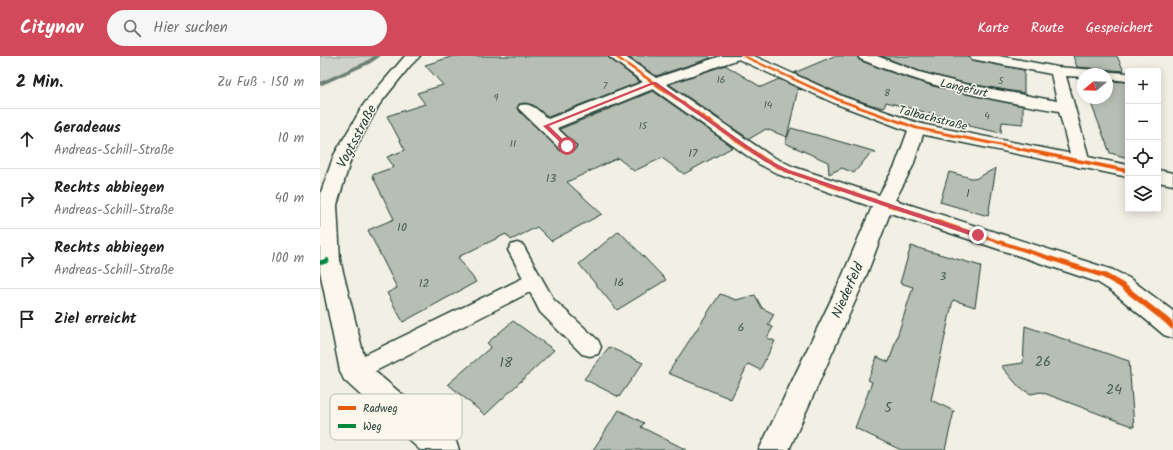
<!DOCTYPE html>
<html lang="de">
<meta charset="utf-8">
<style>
body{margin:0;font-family:Kalam,sans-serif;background:#f6f6f6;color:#222}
.controls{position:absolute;right:12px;top:12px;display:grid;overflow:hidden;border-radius:4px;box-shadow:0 2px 10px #0003}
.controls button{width:36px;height:36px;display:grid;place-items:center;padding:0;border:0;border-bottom:1px solid #e0e0e0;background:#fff;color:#222;font:20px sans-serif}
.compass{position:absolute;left:757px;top:12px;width:36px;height:36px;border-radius:50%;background:#fff;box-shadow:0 2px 10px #0003;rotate:251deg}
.stop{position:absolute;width:12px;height:12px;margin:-9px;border:3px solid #d1495b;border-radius:50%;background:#fff}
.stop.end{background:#d1495b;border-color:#fff;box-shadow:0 1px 4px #0008}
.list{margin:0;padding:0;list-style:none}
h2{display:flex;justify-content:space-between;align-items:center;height:52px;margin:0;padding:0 16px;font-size:17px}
h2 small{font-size:13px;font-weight:400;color:#767676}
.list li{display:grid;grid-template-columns:26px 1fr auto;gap:12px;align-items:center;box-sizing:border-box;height:60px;padding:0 16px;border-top:1px solid #e0e0e0}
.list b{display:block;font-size:15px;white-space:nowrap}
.list p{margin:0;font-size:13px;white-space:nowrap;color:#767676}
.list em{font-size:13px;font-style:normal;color:#767676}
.icon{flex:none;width:22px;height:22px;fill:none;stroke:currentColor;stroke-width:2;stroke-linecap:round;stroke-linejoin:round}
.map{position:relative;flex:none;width:853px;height:394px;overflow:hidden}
header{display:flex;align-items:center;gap:24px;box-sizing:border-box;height:56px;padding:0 20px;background:#d1495b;color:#fff}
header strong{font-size:19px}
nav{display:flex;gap:22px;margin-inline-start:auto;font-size:14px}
.search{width:280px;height:36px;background:#f6f6f6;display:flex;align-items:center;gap:10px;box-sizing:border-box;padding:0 14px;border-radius:22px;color:#767676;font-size:15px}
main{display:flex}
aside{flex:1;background:#fff}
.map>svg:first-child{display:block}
</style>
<header>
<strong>Citynav</strong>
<div class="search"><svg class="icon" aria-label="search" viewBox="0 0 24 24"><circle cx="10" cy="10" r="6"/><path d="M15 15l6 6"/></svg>Hier suchen</div>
<nav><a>Karte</a><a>Route</a><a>Gespeichert</a></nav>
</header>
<main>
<aside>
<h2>2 Min.<small>Zu Fuß · 150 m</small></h2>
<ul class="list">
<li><svg class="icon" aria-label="ahead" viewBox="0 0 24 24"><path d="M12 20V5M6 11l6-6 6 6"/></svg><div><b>Geradeaus</b><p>Andreas-Schill-Straße</p></div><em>10 m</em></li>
<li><svg class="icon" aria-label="right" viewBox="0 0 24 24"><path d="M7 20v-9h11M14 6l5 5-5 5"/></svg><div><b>Rechts abbiegen</b><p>Andreas-Schill-Straße</p></div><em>40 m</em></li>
<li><svg class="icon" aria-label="right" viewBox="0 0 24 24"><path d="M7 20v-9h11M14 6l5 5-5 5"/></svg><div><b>Rechts abbiegen</b><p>Andreas-Schill-Straße</p></div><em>100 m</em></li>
<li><svg class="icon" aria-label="arrive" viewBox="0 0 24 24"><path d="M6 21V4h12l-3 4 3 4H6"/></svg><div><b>Ziel erreicht</b></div></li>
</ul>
</aside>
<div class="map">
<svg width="853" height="394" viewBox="0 0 853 394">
<rect width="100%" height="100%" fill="#f2f0e5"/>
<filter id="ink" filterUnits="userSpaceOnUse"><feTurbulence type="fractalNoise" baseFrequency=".025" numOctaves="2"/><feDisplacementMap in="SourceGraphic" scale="8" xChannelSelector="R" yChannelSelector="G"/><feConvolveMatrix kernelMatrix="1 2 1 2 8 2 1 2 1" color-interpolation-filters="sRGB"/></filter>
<g filter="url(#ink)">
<polygon fill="#cfd2c8" stroke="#77887e" points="0,0 58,0 47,7 0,28"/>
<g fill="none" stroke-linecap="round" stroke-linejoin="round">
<polygon fill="#6e7f75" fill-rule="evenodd" points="54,0 61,0 49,8 0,30 0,26 45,6"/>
</g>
<g fill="#b7beb3" stroke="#1f3d34">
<polygon points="134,0 287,0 320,26 228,61 213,49 205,47 199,48 197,53 241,95 253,95 257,90 240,73 333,35 413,91 364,118 342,102 314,115 298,102 247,126 282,158 231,185 217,171 191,184 186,178 138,201 156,226 83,266 67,237 77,232 48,174 74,163 52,119 74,111 67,101 85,94 67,60 105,48 97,37 123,29 105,9"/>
<polygon points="307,0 389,0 391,2 336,20"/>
<polygon points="514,0 537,0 539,4 564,14 613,30 703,50 703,68 682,66 681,77 649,70 650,68 566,46 564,52 552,49 525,40 474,17"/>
<polygon points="561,0 649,0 652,4 704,14 704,37 644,27 599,15"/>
<polygon points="753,0 797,0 804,15 757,11"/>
<polygon points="405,9 441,31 459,23 482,34 478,33 467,81 446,73 429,83 349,28"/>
<polygon points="787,25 808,26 808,102 790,97 769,42 787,42"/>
<polygon points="471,72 504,81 556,96 549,99 534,117 522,112 509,118 508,106 465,87"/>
<polygon points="676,112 668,160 620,146 629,116 655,123"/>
<polygon points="299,175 346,224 297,254 259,208"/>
<polygon points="591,190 661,210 655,251 633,244 611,344 634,355 625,394 581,394 535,372 552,326 548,324 557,301 569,306 593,231 580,227"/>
<polygon points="400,238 416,244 435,239 442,252 454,258 448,269 453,271 447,282 455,285 440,314 428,308 411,343 348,317"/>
<polygon points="193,265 234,294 165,359 128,328 171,291 167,287"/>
<polygon points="705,270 809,305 814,371 721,336 711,338 700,332 681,310 703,307"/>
<polygon points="289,291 323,307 299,341 264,323"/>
<polygon points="299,354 324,367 321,371 367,394 273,394"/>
</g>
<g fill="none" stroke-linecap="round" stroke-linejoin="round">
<defs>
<polygon id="lane" points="197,187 203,189 234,244 278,284 281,291 278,298 270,300 262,298 220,256 210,236 42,322 34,325 26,322 23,315 26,308 203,222 188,194 191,189"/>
<g id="street">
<polygon points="85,0 100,0 90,10 59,49 32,99 17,149 20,204 46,308 135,383 139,394 100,394 24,324 20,315 0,215 0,139 14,99 44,48"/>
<path d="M288,0H304L336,22L401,0H421L419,3L346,28L451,100L474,111L559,139L575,110L589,72L591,68L597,67L603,68L605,72L593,110L575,144L793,214L809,222L853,255V282L844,279L793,236L777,226L570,157L545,223L469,394H439L521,223L552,151L460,119L439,108L333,33L237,72L256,90L253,94L247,95L241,94L198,52L200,49C213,46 219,56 228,63L323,26Z"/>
<path d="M538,0H557L599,16L644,28L737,45L731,18L657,4L652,3L650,0H679L737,11L777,14C786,16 798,16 808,17V25L787,23V18H763V21L746,20L770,106L767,110L761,112L755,110L752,106L739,55C671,44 604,30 540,3Z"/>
</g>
<g id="secondary">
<polygon points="416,0 434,0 524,41 601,68 808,109 808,121 591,76 514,47 418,3"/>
<polygon points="838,114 853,117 853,129 838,126"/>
</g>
</defs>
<use href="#lane" stroke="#1f3d34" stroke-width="3"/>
<use href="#street" stroke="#1f3d34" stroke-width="3"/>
<use href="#secondary" stroke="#1f3d34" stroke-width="3"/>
<use href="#lane" fill="#fbf7ec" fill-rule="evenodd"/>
<use href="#street" fill="#fbf7ec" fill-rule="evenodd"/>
<use href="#secondary" fill="#fbf7ec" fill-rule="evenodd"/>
<polyline stroke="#00873e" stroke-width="4.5" stroke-dasharray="10 4.5" stroke-linecap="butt" points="0,207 9,204"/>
<defs>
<g id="cycleway">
<polygon points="293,0 297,0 447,103 469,114 660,178 787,218 803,227 849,263 853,267 853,274 851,273 845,267 799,231 783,222 656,180 465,116 443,105"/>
<polygon points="421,0 426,0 520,43 598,71 808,113 808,117 595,73 518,45"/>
</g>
</defs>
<use href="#cycleway" stroke="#fbf7ec" stroke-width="2"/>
<use href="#cycleway" fill="#e8590c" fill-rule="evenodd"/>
</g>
</g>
<polygon fill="#d1495b" points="333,26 336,26 447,103 469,114 660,178 661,179 658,181 655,181 465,116 444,105 334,28 229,70 249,89 249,91 245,91 223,70"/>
<g text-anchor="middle" stroke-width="3" stroke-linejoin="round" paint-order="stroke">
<g font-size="10" fill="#455d54">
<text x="401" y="27">16</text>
<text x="681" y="28">5</text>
<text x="285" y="33">7</text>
<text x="567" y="40">8</text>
<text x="176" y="45">9</text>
<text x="448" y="52">14</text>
<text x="667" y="63">4</text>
<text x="323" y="73">15</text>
<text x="193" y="91">11</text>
</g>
<g font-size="12" fill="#1f3d34" stroke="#fbf7ec">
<text transform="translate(644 32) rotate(13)" y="4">Langefurt</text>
<text transform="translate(613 62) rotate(14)" y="4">Talbachstraße</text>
</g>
<g font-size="12" fill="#455d54">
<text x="373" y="101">17</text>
<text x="231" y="126">13</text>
<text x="648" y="141">1</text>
<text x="82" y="175">10</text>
<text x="623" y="224">3</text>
<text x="299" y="230">16</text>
<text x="104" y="231">12</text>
<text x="421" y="275">6</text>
</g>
<g font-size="14" fill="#1f3d34" stroke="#fbf7ec">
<text transform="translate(36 80) rotate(-62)" y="5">Vogtsstraße</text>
<text transform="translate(527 234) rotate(-66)" y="5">Niederfeld</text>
</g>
<g font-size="14" fill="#455d54">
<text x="723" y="310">26</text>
<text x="186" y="311">18</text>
<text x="794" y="338">24</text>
<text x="568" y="356">5</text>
</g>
</g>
<rect x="10" y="338" width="132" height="46" rx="6" fill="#fbf7ec" stroke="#b9bfb5" stroke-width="1"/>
<rect x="18" y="350" width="18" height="4" fill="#e8590c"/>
<rect x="18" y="368" width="18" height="4" fill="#00873e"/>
<g font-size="11" fill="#1f3d34">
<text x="43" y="356">Radweg</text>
<text x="43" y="374">Weg</text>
</g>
</svg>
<div class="controls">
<button>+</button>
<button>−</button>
<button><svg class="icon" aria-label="locate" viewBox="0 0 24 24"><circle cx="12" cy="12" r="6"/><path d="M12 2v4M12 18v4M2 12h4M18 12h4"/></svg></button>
<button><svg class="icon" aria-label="layers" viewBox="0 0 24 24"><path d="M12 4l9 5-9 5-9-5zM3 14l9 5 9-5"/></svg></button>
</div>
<svg class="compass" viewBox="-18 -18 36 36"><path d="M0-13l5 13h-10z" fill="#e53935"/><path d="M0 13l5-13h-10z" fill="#767676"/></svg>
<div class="stop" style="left:247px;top:90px"></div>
<div class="stop end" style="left:658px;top:179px"></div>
</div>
</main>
